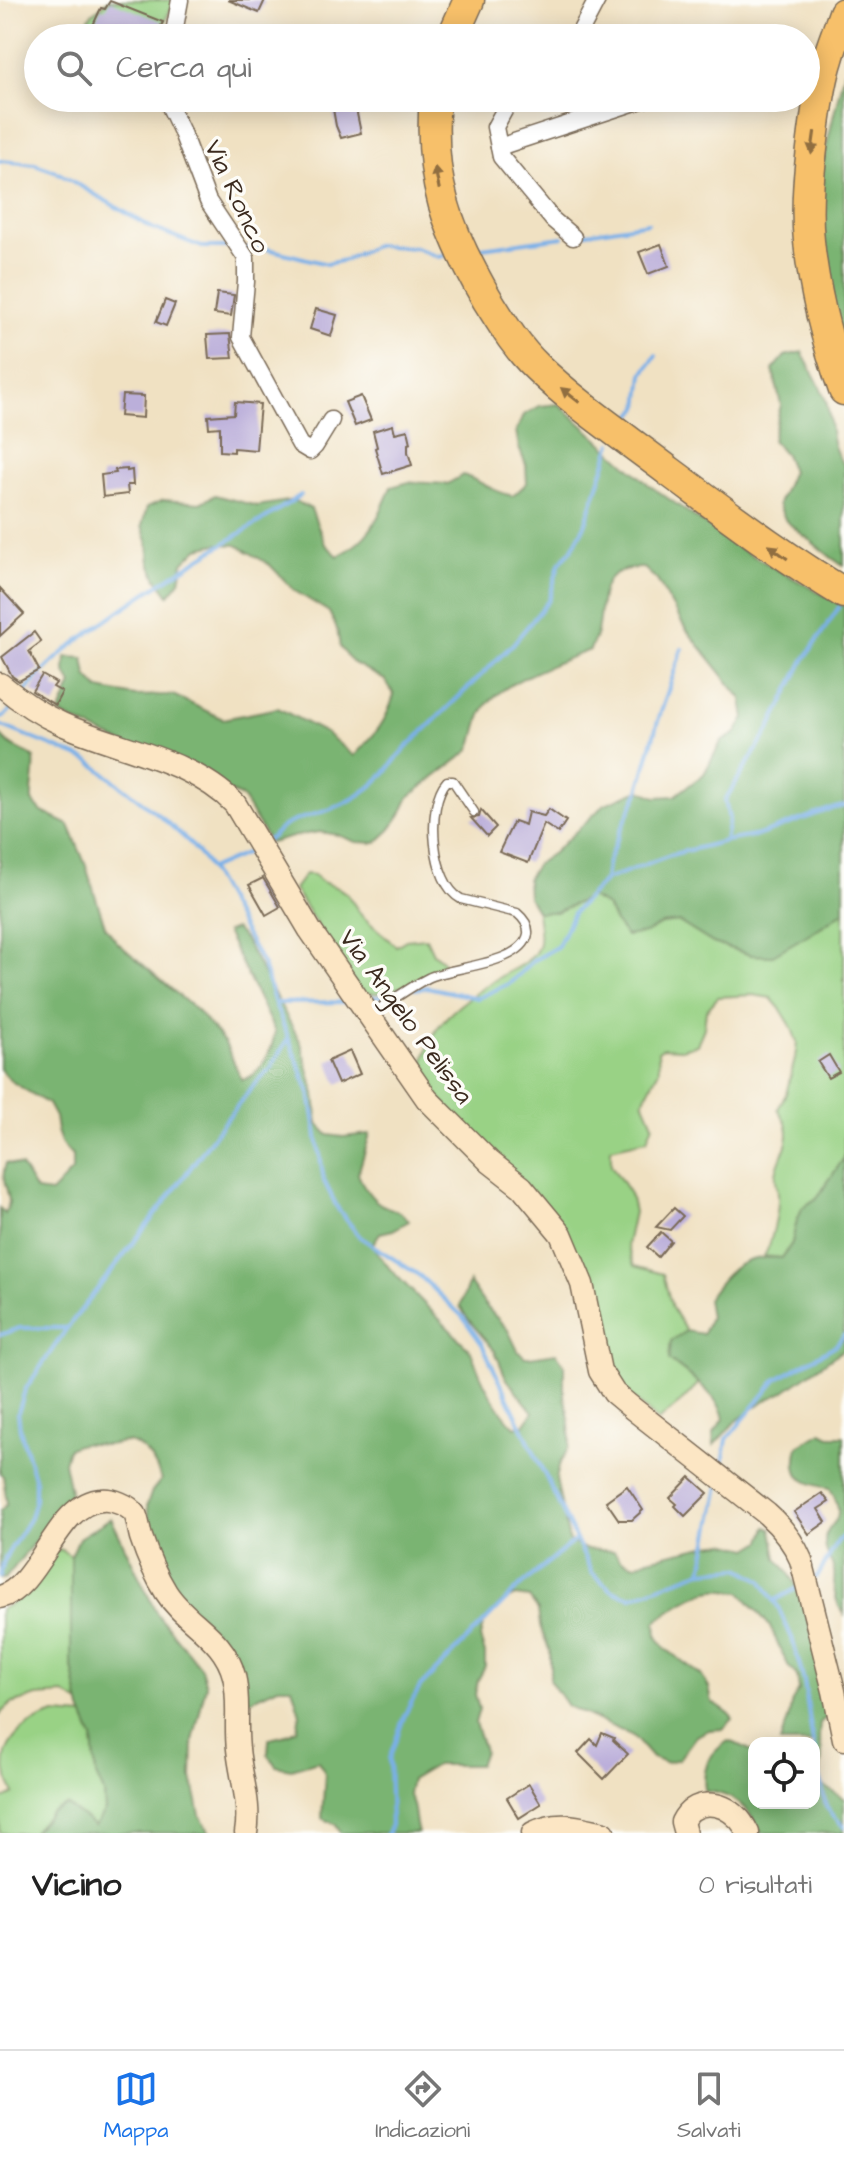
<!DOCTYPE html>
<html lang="it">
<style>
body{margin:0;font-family:"Architects Daughter",sans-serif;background:#f6f6f6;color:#222}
.controls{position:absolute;right:24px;bottom:24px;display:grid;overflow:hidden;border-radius:16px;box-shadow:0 4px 20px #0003}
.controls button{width:72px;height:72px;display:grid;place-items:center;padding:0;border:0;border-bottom:2px solid #e0e0e0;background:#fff;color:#222;font:40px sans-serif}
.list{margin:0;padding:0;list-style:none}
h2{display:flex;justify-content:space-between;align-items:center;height:104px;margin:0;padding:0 32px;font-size:34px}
h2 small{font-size:26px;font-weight:400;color:#767676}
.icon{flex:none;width:44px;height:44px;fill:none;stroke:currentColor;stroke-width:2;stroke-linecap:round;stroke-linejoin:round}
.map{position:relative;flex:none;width:844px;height:1833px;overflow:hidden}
.search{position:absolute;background:#fff;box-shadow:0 4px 20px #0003;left:24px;right:24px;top:24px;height:88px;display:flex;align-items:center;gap:20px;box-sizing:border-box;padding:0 28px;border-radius:44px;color:#767676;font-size:30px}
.sheet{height:216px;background:#fff}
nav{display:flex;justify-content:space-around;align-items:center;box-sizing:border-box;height:112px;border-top:2px solid #e0e0e0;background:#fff;font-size:22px;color:#767676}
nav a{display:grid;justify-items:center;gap:4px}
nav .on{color:#1a73e8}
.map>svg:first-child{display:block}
</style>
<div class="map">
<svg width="844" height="1833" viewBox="0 0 844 1833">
<rect width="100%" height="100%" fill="#fdfcf7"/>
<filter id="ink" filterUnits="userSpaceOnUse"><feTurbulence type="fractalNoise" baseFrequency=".0125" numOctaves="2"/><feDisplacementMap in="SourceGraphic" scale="16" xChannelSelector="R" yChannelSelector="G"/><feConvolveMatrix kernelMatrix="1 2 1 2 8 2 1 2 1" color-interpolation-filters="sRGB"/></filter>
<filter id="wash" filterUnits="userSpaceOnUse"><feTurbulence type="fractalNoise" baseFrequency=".006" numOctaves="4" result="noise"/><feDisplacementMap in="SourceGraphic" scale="32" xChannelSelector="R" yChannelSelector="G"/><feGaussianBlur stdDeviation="1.8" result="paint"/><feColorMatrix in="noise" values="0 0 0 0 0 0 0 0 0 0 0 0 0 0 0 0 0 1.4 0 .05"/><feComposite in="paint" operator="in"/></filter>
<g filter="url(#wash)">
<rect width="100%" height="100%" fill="#f0e1c2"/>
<g fill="#99d285" stroke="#6a7e52" stroke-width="2">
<polygon points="109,0 175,0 157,38 76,38 92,14"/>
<polygon points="305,874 314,875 320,881 340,889 347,894 362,916 396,946 406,940 426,938 433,953 443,961 445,968 411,985 376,993 361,994 294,889"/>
<path d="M590,897L607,906L615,922L645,933L661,924L679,922L713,943L751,955L819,928L844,911V1158L817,1198L802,1208L796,1224L792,1243L782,1258L764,1256C772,1244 779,1209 778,1194C778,1188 775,1181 776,1175C777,1158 792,1145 787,1126C786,1121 781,1114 778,1109L786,1094L795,1059L797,1042L791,1026L782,1011L771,998L753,995L718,997L706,1011L704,1028L697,1045L681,1049L663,1048L658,1051L659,1070L643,1101L653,1124L647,1140L611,1148V1165L630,1194L634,1212L627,1245L634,1266L663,1274L672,1308L686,1331L671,1341L669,1360L699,1383L678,1405L658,1421L610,1377L583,1265L488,1150L419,1076C424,1061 428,1042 437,1029C449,1011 479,990 498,978C510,970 531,963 537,949C542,939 538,923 537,912H556Z"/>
<path d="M60,1549L71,1556V1662L80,1703L64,1694L37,1696L11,1704L0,1715V1609C37,1596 35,1562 60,1549Z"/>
<path d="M55,1714L84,1716L93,1738L96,1775L104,1792L105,1810L96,1826L51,1812L32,1833H0V1798H6L14,1794C1,1767 0,1751 21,1731C32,1722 41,1718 55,1714Z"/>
</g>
<g fill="#7ab472" stroke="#5a6f48" stroke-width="2">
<polygon points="844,70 844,351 821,266 817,188"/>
<path d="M802,352C809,367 819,382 825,398C834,423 826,440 844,466V565L833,559L786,521L778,504L792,471L785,454L772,440L781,405L773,370L785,356Z"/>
<path d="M559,404L649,485L742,550L844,606V911L819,928L771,956L751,955L713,943L679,922L661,924L645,933L626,936L615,922L607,906L590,897L556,912H537L528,897L527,879L537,864L553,853L605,804L639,790L656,797L675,796L704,774L721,742L736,733L745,718L742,699L685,628L657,580L644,568C595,567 604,597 597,632C596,638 592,644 590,650C562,661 498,683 484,709C476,722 477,738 469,751L409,797L401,814L390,830L376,843L356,842L338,835L320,832L300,835L270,843L242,797L59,714L72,684L65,671L66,657L84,658L87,676L99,689L135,696L173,695L223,719L278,708L326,733L354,756C375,734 385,725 394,695L385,680L352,662L340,647L337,629L329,612L295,591L270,565L237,545L217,544L198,548L183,563L180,581L169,595L157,579L150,563L148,544L142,526L147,507L164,500L200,503L215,495L257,506L294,500L311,509L325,544L338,556C371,539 378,519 391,487L409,482L447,484L463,475C483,482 492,492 513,496L527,483L526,465L519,448L516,431L524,415L540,406Z"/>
<path d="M0,734C10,748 20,748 34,758C36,773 31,786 32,801L42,812L69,825L85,863L105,926L118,943L198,1012L225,1043L242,1080C262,1075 272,1050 275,1032L226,932L235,929L245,940L301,1043L315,1094L318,1124L328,1135L343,1137L370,1134L358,1174C362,1184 370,1197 379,1203C390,1210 401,1209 409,1221L393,1230L380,1233L372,1245L390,1269L471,1351C480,1377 495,1407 515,1427L524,1425L533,1412L506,1378L495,1351L467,1318L460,1306L469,1282L485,1305L508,1330L518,1351L525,1357H530L556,1353L564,1365V1396L568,1410L570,1439L569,1447L560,1463L556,1479L569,1541L584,1549L614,1551L621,1560L635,1565L648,1559L709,1545L725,1543L749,1549L762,1541L767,1527L772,1529L777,1558L786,1569L802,1594L831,1713L820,1723L819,1737L822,1751L820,1784L844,1799V1833H761C748,1807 735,1794 705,1791C702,1768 708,1754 728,1741L742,1746L754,1752V1803H814V1743H780C782,1733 787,1725 789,1716C792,1702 789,1704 799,1690L797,1676L788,1665L769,1625L741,1592C732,1591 722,1589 714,1590C698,1591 668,1611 656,1622L657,1637L666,1649L701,1675L709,1688L712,1702L729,1714L733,1719L723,1729L709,1730L696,1736L679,1759L665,1763L652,1758L633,1736L567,1706L550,1681V1652L540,1626L538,1610L529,1598L515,1596L501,1603L483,1625L480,1638L485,1653V1667L478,1680L475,1695L479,1709L475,1723L484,1751L479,1765H436L411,1780L408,1794C417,1809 413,1817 418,1833H341L335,1824L322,1818L325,1773L318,1761L291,1769L276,1766L268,1754L269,1739L283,1736L297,1729L300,1714L292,1687H278L242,1704L170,1586L163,1558L149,1520L147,1505L152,1491L161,1480C156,1463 144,1442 124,1442C117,1443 112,1445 105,1445C89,1444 83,1441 68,1449L64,1462L70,1491L66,1505L47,1526L5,1579L0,1578V1511L7,1504L3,1476L0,1473V1208L5,1214C6,1210 9,1205 9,1201C7,1183 0,1181 6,1163L21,1166L36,1191L51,1193L72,1171V1156L62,1145L57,1131L55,1117L48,1104L11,1081L0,1069Z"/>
<path d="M844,1158V1349L782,1393L764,1401L734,1423L714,1445L713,1434L724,1419C721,1396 687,1374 669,1360L671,1341L686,1331L703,1334L710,1317L707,1299C729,1267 743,1255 782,1258L792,1243L796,1224L802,1208L817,1198Z"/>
<path d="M822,1432L830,1436H844V1615C838,1606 834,1595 834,1584C834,1580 835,1576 834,1571C832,1560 824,1553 825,1541C825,1533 829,1530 833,1524C843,1513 836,1500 830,1488C803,1484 790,1477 798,1446Z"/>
<polygon points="111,1518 157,1614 201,1668 206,1685 193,1741 192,1778 200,1815 210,1833 32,1833 51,1812 66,1805 95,1826 105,1810 104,1793 96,1775 93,1738 81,1710 71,1662 71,1556 79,1538"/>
</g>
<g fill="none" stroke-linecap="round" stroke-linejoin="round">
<g stroke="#7ab0e8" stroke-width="4">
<polyline points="0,161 35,164 55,171 152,228 202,247 232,247"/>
<polyline points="575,235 648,223"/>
<polyline points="245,248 264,248 327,264 345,260 376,245 416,248 439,257 446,255"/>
<polyline points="474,249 563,237"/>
<polyline points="628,421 639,407 643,374 656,355"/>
<path d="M24,693C54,656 80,639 118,612C177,570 241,535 301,495"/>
<polyline points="0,718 4,717 14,706"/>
<polyline points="0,725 89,761 160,816 189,842 206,863 263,965 275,1004 310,1093 324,1181 338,1209 360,1237 420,1276 462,1316 482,1344 592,1573 614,1592 632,1597 702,1571 740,1568 761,1580 777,1605 792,1638 804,1681 813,1743"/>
<polyline points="725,841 729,819 725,800 769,730 804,660 839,607"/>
<path d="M265,842C272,838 277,831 284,826C299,817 315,815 331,809C362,797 380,782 399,755L513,644L549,600L559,564L572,549L585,525L612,443"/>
<polyline points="210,869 254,850"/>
<polyline points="605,880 607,864 621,829 638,794 657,724 682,649"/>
<polyline points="415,989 427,987 478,998 510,983 533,961 558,946 573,913 605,880 670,855 725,841 759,835 830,809 844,806"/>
<polyline points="367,999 398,992"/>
<polyline points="276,1003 351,1002"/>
<polyline points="0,1335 20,1328 67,1328"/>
<polyline points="722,1470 727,1439 776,1380 836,1345 844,1335"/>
<polyline points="702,1571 719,1486"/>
<polyline points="0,1576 5,1558 30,1518 35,1500 35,1481 20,1429 18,1413 25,1390 67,1328 172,1193 221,1126 254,1085 270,1069 288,1039"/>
<polyline points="814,1578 818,1576 838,1541 844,1535"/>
<polyline points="774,1601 799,1587"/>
<polyline points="814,1747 826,1807 844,1827"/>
<polyline points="387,1833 391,1825 389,1759 405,1714 420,1687 521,1585 574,1541"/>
</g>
</g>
<g id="blocks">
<g fill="#bbafda">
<polygon points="228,0 265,0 259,13"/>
<polygon points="110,1 163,22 155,38 139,38 117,27 112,38 87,38 101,8 105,9"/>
<polygon points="760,25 793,34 793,38 757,38"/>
<polygon points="355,104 361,133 341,138 336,126 333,109"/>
<polygon points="661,244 669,266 648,274 639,252"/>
<polygon points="217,293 234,295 231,316 214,314"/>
<polygon points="165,300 175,304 166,326 156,322"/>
<polygon points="316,309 337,315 331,336 310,329"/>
<polygon points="230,334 233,358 209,359 207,335"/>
<polygon points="122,395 144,396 143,418 120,416"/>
<polygon points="361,396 371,420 355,426 345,402"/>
<polygon points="235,402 260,404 256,450 234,448 234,452 220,451 220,427 209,428 208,416 234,414"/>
<polygon points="393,425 395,433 408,430 411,443 408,444 408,452 412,465 383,474 375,448 377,447 373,431"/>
<polygon points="127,469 127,471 132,470 133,485 127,485 128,494 103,497 101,475 116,473 115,470"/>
<polygon points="0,588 24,614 0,636"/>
<polygon points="34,632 41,642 29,651 39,670 19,681 12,676 2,657"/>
<polygon points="42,675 56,683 53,687 62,692 55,705 32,691"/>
<polygon points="549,809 566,821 558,833 544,824 528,863 499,852 514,821 525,825 528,812 544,816"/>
<polygon points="481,810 496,827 487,836 471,818 479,817"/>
<polygon points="263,878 280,907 266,915 249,885"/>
<polygon points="350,1051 360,1074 338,1084 328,1061"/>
<polygon points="829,1055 839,1072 828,1078 818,1062"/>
<polygon points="674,1208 683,1216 670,1230 656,1227"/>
<polygon points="661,1232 671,1241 658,1257 647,1247"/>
<polygon points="690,1477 708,1493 685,1516 675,1506 677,1504 670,1498"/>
<polygon points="627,1486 643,1510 632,1520 619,1520 606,1501"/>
<polygon points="822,1493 829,1502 818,1509 826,1522 809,1534 794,1512"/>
<polygon points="602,1733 614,1738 613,1740 628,1754 604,1779 578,1753 591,1739 597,1745"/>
<polygon points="529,1784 541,1804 519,1818 507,1798"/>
</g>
</g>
</g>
<g filter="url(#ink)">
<use href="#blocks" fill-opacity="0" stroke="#7a6a57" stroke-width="2"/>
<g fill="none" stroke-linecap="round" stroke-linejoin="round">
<defs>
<path id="lane" d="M369,1015C389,1003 408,988 428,978C452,966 522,965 528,934C529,925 523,918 517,913L461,899C432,884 425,805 447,781H453L474,812"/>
<g id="street">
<polyline points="173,38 180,0"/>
<polyline points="577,38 597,0"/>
<polyline points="170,98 171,109 181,130 208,201 246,258 246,282 241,337 300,445 310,451 315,446 331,420"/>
<polyline points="511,98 495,127 501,157 553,220 573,237"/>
<polyline points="499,147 648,98"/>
</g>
<g id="secondary">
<path d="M0,684C19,700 39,714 62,724C118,749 191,759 235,804L310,930L427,1099L490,1162L522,1187L561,1234L582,1284L600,1371L614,1393L632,1408L767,1514C783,1528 793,1541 801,1560L834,1691L844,1739"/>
<path d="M0,1597C41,1586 56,1502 102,1500C112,1499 129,1505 135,1514C138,1520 139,1530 141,1537C147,1555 156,1576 166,1592C186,1624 224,1636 234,1676C240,1700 235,1725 238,1749C241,1779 251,1803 246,1833"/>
<path d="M533,1833C559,1820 577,1827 604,1833"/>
<path d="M685,1833L682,1822C693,1799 720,1800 737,1817C742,1821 745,1827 748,1833"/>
</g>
<g id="highway">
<path d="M844,13C839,28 832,44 828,59C821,80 818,103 815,125C810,163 805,203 809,241C814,292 827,342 844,390"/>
<polyline points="452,38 469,0"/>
<path d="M435,98C428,179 447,230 487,299C502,323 516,347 537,367C575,404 627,439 670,472C727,514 783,557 844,593"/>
</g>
</defs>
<use href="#lane" stroke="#7a6a57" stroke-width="11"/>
<use href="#street" stroke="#7a6a57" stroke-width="19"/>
<use href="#secondary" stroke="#7a6a57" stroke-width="25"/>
<use href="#highway" stroke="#7a6a57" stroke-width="33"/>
<use href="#lane" stroke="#fff" stroke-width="8"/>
<use href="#street" stroke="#fff" stroke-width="16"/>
<use href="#secondary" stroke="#fce6c4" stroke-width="22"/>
<use href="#highway" stroke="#f7c06b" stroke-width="30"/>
</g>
<defs><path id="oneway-solid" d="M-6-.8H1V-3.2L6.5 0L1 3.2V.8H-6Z" transform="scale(2)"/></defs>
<g fill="#906e41">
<use href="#oneway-solid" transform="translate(813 143) rotate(98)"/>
<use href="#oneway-solid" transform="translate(437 178) rotate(-101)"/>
<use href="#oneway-solid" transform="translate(570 395) rotate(-142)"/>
<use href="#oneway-solid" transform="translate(778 552) rotate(-144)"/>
</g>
</g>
<g text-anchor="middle" stroke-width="7" stroke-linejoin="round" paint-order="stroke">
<g font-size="26" fill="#3b2a1e" stroke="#fdfcf7">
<text transform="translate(238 196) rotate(65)" y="9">Via Ronco</text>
<text transform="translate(407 1016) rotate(54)" y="9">Via Angelo Pelissa</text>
</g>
</g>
</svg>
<div class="controls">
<button><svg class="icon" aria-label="locate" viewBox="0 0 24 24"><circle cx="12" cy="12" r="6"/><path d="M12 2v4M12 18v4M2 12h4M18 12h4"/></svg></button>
</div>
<div class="search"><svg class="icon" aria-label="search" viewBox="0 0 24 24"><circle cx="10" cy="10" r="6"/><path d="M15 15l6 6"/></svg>Cerca qui</div>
</div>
<section class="sheet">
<h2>Vicino<small>0 risultati</small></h2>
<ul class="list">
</ul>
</section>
<nav>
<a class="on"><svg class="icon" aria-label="map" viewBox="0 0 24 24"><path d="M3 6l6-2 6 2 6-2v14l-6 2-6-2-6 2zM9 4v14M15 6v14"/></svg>Mappa</a>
<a><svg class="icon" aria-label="directions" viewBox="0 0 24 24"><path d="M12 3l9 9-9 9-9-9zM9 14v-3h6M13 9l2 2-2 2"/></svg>Indicazioni</a>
<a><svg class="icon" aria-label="saved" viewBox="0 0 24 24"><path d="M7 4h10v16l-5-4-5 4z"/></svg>Salvati</a>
</nav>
